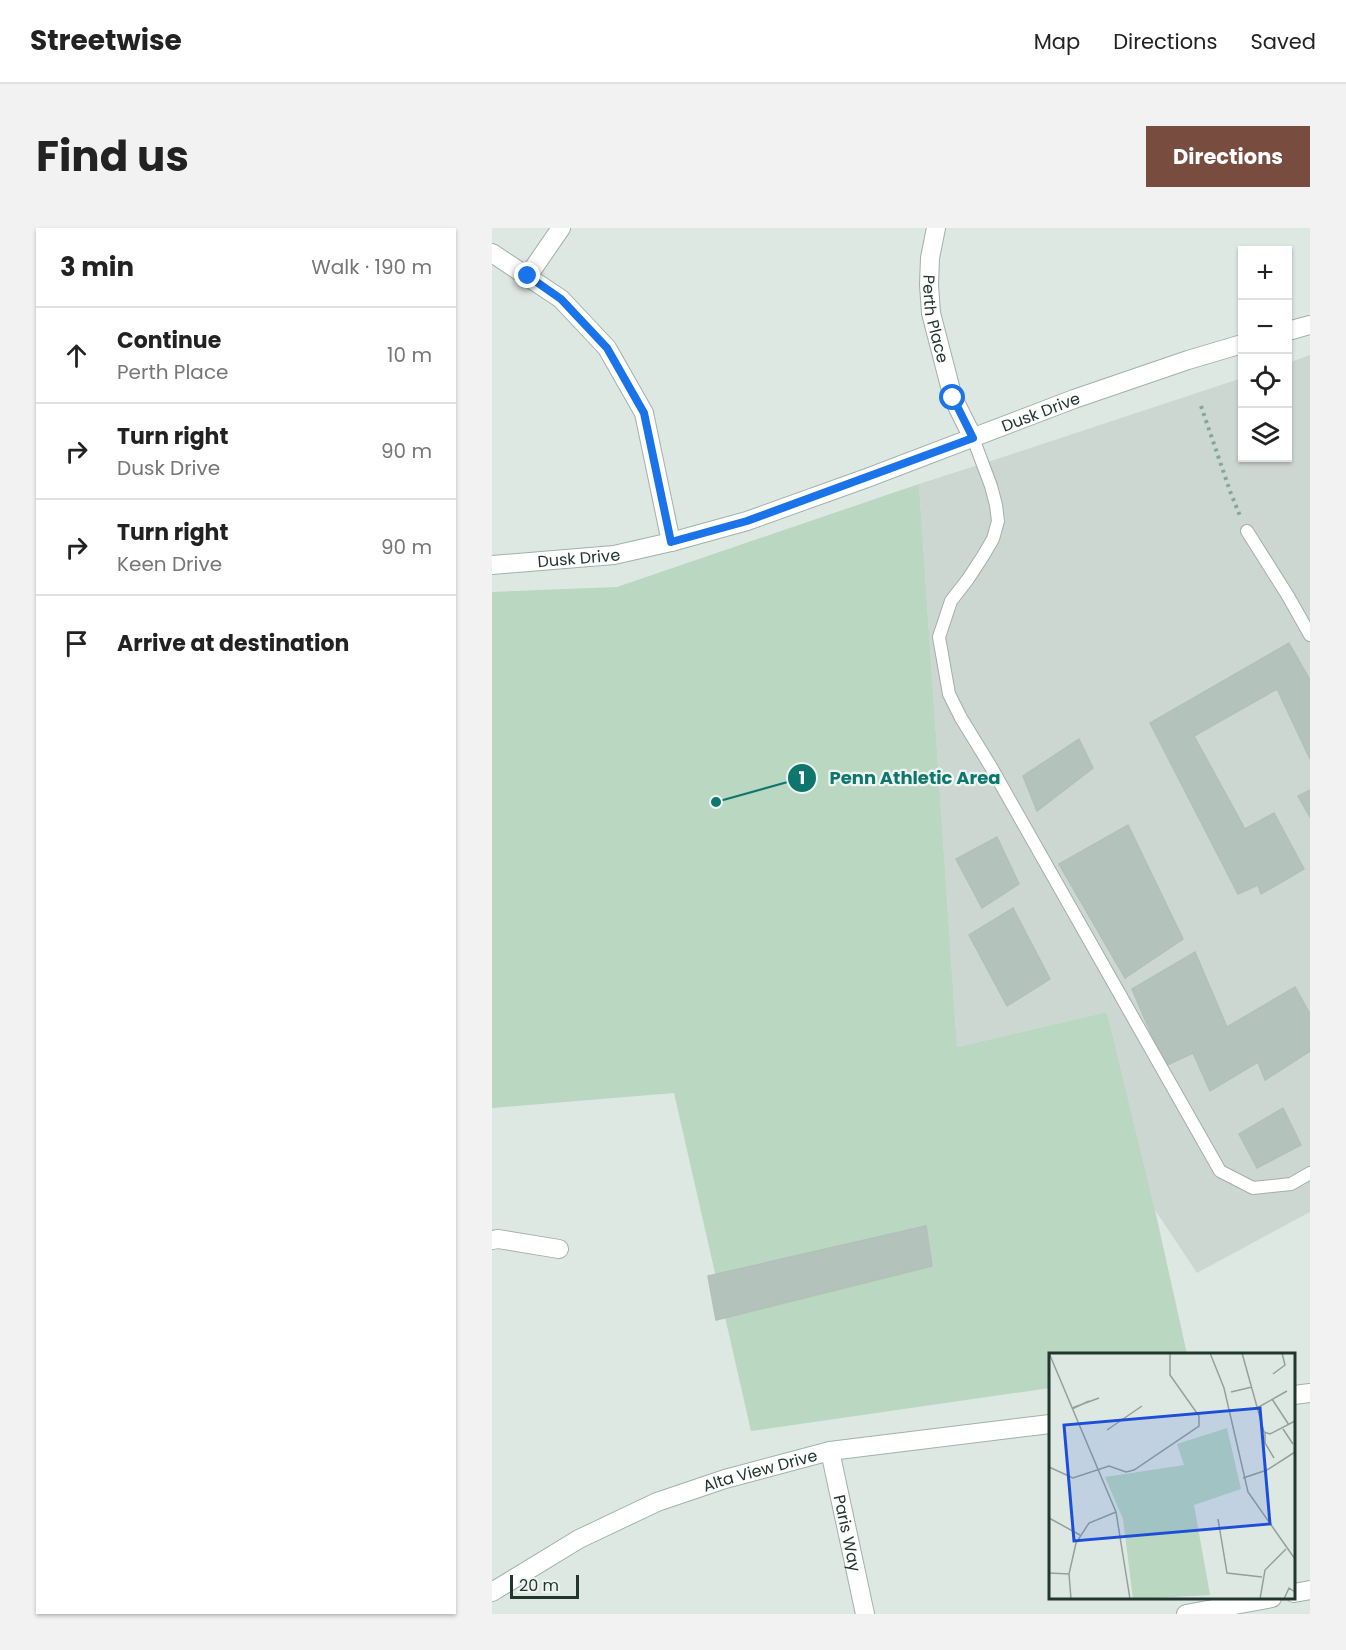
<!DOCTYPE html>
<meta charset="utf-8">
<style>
body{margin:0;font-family:Poppins,sans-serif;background:#f2f2f2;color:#222}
.controls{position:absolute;right:18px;top:18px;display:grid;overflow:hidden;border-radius:0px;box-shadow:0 2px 4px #0004}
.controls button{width:54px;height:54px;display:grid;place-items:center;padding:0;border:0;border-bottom:2px solid #e0e0e0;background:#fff;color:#222;font:30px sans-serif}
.scale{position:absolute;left:18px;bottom:15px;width:69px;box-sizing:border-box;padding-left:6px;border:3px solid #223630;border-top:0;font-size:16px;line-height:21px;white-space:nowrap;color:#223630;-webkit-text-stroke:4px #eef5f1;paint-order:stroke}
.stop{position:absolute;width:18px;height:18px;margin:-14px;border:4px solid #1a73e8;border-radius:50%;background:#fff}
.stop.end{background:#1a73e8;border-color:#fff;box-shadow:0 2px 6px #0008}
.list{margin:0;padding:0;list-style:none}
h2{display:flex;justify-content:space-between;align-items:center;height:78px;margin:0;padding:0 24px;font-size:26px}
h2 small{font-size:20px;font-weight:400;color:#767676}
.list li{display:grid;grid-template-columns:39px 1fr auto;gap:18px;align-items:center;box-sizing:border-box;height:96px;padding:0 24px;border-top:2px solid #e0e0e0}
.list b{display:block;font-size:22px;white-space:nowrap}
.list p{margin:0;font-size:20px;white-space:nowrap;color:#767676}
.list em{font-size:20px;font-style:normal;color:#767676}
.icon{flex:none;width:33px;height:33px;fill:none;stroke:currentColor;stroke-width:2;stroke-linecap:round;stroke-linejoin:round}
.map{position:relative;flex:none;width:818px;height:1386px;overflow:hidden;border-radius:0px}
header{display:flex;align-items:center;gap:36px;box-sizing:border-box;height:84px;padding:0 30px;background:#fff;border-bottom:2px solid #e0e0e0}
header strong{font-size:28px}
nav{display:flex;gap:33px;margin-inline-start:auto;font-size:21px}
.intro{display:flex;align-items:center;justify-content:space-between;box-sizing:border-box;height:144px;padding:0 36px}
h1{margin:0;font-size:42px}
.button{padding:15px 27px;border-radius:0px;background:#784c3f;color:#fff;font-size:21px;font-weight:700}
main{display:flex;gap:36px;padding:0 36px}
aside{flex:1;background:#fff;border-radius:0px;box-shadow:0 2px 4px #0004}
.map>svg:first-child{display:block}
</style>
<header>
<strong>Streetwise</strong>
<nav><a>Map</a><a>Directions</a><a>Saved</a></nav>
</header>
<div class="intro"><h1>Find us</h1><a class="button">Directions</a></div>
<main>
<aside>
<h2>3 min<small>Walk · 190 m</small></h2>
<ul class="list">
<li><svg class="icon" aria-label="ahead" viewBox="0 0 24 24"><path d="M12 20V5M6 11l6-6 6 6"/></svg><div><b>Continue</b><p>Perth Place</p></div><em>10 m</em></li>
<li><svg class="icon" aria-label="right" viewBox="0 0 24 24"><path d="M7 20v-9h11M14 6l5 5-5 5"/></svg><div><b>Turn right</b><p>Dusk Drive</p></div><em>90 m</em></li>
<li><svg class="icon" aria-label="right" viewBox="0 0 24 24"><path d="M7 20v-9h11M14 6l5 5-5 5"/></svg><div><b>Turn right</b><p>Keen Drive</p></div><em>90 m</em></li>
<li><svg class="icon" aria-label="arrive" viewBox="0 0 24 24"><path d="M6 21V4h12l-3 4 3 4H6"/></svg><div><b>Arrive at destination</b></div></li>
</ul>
</aside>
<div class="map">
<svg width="818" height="1386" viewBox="0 0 818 1386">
<rect width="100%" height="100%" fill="#dee8e3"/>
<polygon fill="#cdd7d2" points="818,127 818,984 705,1045 663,982 615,784 465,819 427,256 511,229 750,150 750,230 796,230 796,135"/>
<polygon fill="#b9d7c1" points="427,256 465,819 615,784 663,982 695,1126 558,1126 558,1160 259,1203 182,865 0,880 0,364 125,359"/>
<g fill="#b4c2bc" stroke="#b2c0ba" stroke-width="1.5">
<polygon points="797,415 818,452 818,531 785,461 702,508 753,601 782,585 812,641 769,666 766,657 746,666 658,495"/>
<polygon points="587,511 601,540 545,583 531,548"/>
<polygon points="818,562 818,589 806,568"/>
<polygon points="636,597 691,711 633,750 567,636"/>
<polygon points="505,609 527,656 490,680 464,631"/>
<polygon points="521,680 558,751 515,778 477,707"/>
<polygon points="703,724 735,799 803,759 818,786 818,823 773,852 766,834 718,863 701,825 673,838 640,761"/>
<polygon points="791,880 809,917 765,940 747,906"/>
<polygon points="434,998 440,1038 224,1092 216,1048"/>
</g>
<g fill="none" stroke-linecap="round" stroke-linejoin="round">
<defs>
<g id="lane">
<polyline points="481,210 499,258 504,277 506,293 501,311 491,328 476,351 459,373 447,409 457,466 469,490 499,539 728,943 761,960 799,956 818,945"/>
<polyline points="755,303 796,368 818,407"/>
</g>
<g id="street">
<path id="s1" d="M444,0L438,30L437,57L439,85L461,170L481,210"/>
<polyline points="0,25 69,71 115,120 152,185 179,314"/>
<polyline points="36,48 69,0"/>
<polyline points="0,1012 6,1011 67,1021"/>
<path id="s2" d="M338,1223L373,1386"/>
<polyline points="802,1365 818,1362"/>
<polyline points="694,1386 780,1370"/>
</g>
<g id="secondary">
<polyline points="796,103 818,97"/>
<path id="s3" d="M0,337L122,327L179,314L255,293L375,250L582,171L696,132L750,116"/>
<polyline points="802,1167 818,1165"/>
<path id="s4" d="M0,1364L87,1311L165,1274L233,1251L338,1223L558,1196"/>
</g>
</defs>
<use href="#lane" stroke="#a2afaa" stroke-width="14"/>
<use href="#street" stroke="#a2afaa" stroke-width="20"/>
<use href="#secondary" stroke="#9fb2ab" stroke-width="20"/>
<polyline stroke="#82a89b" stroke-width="4" stroke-dasharray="3 4.5" stroke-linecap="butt" points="709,178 738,263 748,288"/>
<use href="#lane" stroke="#fff" stroke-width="12"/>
<use href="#street" stroke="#fff" stroke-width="18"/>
<use href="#secondary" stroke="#fff" stroke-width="18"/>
</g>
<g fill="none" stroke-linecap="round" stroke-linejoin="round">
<polyline stroke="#1a73e8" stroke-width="8" points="36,48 69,71 115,120 152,185 179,314 255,293 481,210 461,170"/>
</g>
<g text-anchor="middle" stroke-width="4.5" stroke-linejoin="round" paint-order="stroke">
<g font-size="16" fill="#223630" stroke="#eef5f1">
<text dy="6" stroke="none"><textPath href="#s1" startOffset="92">Perth Place</textPath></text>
<text dy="6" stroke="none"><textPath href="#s3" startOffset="573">Dusk Drive</textPath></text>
<text dy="6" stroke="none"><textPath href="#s3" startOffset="87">Dusk Drive</textPath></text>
<text dy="6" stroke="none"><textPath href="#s4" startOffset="296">Alta View Drive</textPath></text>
<text dy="6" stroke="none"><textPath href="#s2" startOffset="84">Paris Way</textPath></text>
</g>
</g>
<g transform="translate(557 1125)">
<rect width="246" height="246" fill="#dee8e3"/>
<path d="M178,75L192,136L145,152L161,242L84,246L74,166L56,124L135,112L128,91Z" fill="#b9d7c1"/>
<path fill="none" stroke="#93a19b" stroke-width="1.5" d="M0,0L67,159L81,246M161,0L175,35L199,139L246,206M193,0L215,79L221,81L246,68M224,21L236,12L233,0M182,39L203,34M223,46L240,72M23,55L50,45M208,55L238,38M23,56L40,48M234,76L244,91M58,77L93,53M216,80V90L225,105M0,114L24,125L60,113L77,119L85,117L150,73V63L121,22V0M194,125L218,117L246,99M0,165L31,182M169,166L178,220L213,224M0,220L20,221M22,246L20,221L27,190L40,170L67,159M211,246L216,217L237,196M235,246L240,235L246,239"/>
<path fill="#1d4ed8" fill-opacity="0.15" stroke="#1d4ed8" stroke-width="3" d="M211,55L221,171L25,188L15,72Z"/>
<rect width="246" height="246" fill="none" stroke="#223630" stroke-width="3"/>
</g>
<path fill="none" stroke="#0f766e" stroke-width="2" d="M224 574L310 550"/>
<g fill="#0f766e" stroke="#eef5f1" stroke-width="2">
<circle cx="224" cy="574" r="6"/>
<circle cx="310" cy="550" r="15"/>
</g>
<g font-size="18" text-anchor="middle" font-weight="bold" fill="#fff">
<text x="310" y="556">1</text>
</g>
<g font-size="18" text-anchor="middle" font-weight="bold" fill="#0f766e" stroke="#eef5f1" stroke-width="4.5" stroke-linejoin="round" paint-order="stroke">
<text x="423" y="556">Penn Athletic Area</text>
</g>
</svg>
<div class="controls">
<button>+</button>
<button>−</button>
<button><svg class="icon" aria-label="locate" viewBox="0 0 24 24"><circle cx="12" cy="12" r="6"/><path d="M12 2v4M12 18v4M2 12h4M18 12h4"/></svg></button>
<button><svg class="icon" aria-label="layers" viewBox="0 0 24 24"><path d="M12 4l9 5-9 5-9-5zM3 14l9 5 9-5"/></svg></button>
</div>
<div class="scale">20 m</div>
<div class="stop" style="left:461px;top:170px"></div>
<div class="stop end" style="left:36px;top:48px"></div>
</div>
</main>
